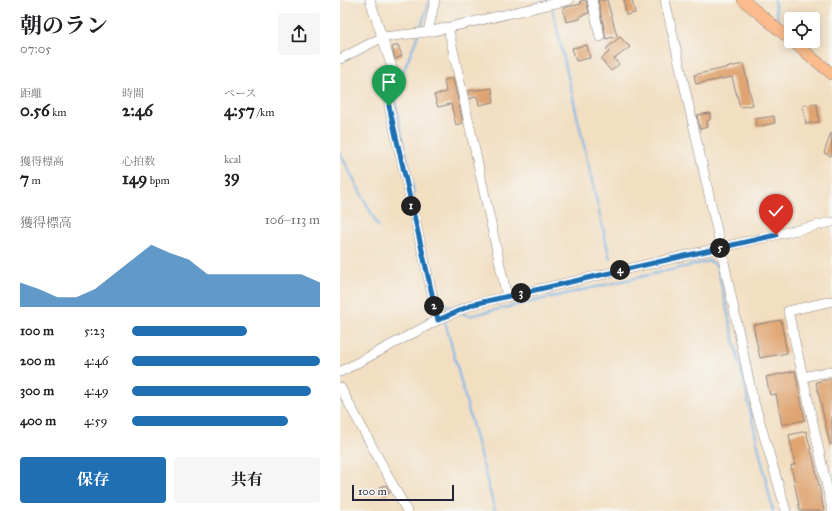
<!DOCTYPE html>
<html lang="ja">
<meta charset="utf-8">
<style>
body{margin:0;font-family:"IM FELL Great Primer","Noto Serif JP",serif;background:#f6f6f6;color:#202124;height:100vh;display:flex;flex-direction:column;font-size:15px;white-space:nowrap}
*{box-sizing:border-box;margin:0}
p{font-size:13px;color:#757577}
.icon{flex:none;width:22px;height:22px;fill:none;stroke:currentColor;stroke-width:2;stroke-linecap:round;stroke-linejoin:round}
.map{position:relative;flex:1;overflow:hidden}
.details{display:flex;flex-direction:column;background:#fff;width:340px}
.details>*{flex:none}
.controls{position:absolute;left:444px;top:12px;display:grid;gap:8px}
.controls a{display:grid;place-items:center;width:36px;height:36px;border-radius:4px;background:#fff;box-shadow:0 2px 10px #0003;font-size:20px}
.scale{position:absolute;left:12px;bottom:10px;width:102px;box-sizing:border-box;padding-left:4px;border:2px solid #22223b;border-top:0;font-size:11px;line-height:14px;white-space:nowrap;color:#22223b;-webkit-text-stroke:3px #f6f6f2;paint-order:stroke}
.pin{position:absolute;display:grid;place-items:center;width:34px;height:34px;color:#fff;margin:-41px -17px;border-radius:50% 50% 50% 0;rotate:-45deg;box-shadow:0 0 4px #0007}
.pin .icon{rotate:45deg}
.km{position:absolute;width:20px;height:20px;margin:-10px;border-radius:50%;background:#222;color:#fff;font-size:11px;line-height:20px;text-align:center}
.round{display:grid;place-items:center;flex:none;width:42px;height:42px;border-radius:4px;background:#f6f6f6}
.headline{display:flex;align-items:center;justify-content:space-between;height:68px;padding:0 20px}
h1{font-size:22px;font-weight:700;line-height:30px}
.stats{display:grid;grid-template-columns:repeat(3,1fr);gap:6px;height:68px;padding:4px 20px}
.stats div{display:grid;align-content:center}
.stats b{font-size:17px;font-weight:700}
.stats small{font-size:11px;font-weight:400}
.stats p{font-size:11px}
.chart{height:112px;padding:8px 20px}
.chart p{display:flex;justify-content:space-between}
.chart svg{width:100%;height:72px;margin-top:4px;fill:#1f6fb2;opacity:.7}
.button{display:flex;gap:8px;margin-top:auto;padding:8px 20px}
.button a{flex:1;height:46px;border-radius:4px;background:#1f6fb2;color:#fff;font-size:16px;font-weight:700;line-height:46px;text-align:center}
.button a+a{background:#f6f6f6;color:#202124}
ul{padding:0 20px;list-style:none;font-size:13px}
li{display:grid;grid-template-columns:64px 48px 1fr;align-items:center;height:30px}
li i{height:10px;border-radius:5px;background:#1f6fb2}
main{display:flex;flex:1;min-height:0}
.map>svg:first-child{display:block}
</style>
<main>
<section class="details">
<div class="headline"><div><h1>朝のラン</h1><p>07:05</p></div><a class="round"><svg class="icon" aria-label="share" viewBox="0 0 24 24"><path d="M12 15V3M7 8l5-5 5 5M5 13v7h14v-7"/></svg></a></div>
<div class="stats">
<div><p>距離</p><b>0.56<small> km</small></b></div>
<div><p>時間</p><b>2:46</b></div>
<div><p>ペース</p><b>4:57<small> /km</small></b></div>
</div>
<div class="stats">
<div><p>獲得標高</p><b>7<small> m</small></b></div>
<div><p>心拍数</p><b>149<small> bpm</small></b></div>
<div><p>kcal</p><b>39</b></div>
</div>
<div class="chart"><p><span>獲得標高</span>106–113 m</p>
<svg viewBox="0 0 160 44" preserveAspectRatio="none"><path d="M0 44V29L10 33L20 38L30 38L40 33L50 24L60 15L70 6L80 11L90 15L100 24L110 24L120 24L130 24L140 24L150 24L160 29V44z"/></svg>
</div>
<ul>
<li><b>100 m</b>5:23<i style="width:61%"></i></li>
<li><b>200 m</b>4:46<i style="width:100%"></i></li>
<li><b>300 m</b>4:49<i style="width:95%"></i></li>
<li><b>400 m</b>4:59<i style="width:83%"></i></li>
</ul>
<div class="button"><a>保存</a><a>共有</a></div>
</section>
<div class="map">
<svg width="492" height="511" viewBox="0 0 492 511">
<rect width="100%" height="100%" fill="#f6f6f2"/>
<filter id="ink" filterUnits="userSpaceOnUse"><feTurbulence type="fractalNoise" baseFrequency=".025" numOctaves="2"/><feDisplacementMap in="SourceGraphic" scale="8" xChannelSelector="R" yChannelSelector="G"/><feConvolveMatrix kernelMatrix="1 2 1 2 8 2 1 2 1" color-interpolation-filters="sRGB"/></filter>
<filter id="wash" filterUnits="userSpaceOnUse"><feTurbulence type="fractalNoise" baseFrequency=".012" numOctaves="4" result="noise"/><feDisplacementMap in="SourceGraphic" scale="16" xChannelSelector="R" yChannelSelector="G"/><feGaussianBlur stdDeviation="0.9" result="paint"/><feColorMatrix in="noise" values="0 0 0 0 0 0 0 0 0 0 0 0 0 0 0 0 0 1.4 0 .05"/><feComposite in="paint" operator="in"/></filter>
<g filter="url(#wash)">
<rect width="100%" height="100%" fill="#f2dfc2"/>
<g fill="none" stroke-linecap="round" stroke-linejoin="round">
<path stroke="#75b3e8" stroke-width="2" d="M434 0 439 24
M212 7 270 259
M80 29 90 0
M0 153 38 226
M74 193 55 100 59 82 78 35
M88 258 99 301 115 309
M99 301 103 315
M122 313 129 316 370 261 377 266 433 511
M105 321 155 511"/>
</g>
<g id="blocks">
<path fill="#dfa471" d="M244 0H246L249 13 240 16V19L226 22 223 8 241 4 240 1Z
M258 0H267L277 36 266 39Z
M284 0H292L295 13 286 15Z
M280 37 290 47 274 59 279 64 271 71 261 59 269 52 266 49Z
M58 45 62 56 55 59 52 47Z
M247 45 250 58 236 61 232 48Z
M403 64 413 105 400 107 392 77 356 84 354 75Z
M113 78 123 123 116 125 111 104 98 107 94 95 106 92 104 80Z
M152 88 154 102 139 105 137 96 130 99 128 91Z
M477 104 479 122 466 124 463 105Z
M370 113V120L367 121 368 127 360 129 357 115Z
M434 116 435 123 416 127 415 119Z
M491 133 492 152 491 156 484 153Z
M441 320 447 353 420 358 413 325Z
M455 371 465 420 442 425 436 394 430 395 426 377Z
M492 379V444L490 445 476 382Z
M466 431 474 461 484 511H460L451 465H455L449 435Z
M46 485 50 493 44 496 40 487Z"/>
</g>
</g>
<g filter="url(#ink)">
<use href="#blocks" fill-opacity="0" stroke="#8a807e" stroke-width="1"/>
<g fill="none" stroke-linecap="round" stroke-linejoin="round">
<defs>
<path id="minor" d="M30 0 55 77 50 92 49 106 98 320
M252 0 260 37
M325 0 381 248 412 395 446 511
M108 27 167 297
M88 32 95 0
M0 59 43 37 88 32 229 0
M492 301 448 311 463 377 492 371
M0 372 98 320 134 304 492 222
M463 377 492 510
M0 387 67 511"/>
<path id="major" d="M403 0 451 40
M452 41 492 74"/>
</defs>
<use href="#minor" stroke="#8a807e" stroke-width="10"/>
<use href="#major" stroke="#8a807e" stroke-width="12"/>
<use href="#minor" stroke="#fff" stroke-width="9"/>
<use href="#major" stroke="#fbbb8c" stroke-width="11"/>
</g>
</g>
<g fill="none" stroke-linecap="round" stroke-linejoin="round" filter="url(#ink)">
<defs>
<path id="route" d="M49 106 98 320 134 304 436 235"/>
</defs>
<use href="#route" stroke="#fff" stroke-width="8"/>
<use href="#route" stroke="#1f6fb2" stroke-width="5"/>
</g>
</svg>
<div class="controls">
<a><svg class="icon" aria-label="locate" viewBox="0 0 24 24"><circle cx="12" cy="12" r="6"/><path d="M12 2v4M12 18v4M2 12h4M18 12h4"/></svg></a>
</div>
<div class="scale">100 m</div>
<div class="pin" style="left:49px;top:106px;background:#1e9e55"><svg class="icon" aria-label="arrive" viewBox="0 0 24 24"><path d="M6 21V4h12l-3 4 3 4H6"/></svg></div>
<div class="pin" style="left:436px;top:235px;background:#d93025"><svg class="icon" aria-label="check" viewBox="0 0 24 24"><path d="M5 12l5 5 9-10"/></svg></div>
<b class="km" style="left:71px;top:206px">1</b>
<b class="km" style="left:94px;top:306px">2</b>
<b class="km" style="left:181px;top:293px">3</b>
<b class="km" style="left:280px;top:270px">4</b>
<b class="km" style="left:380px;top:248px">5</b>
</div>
</main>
